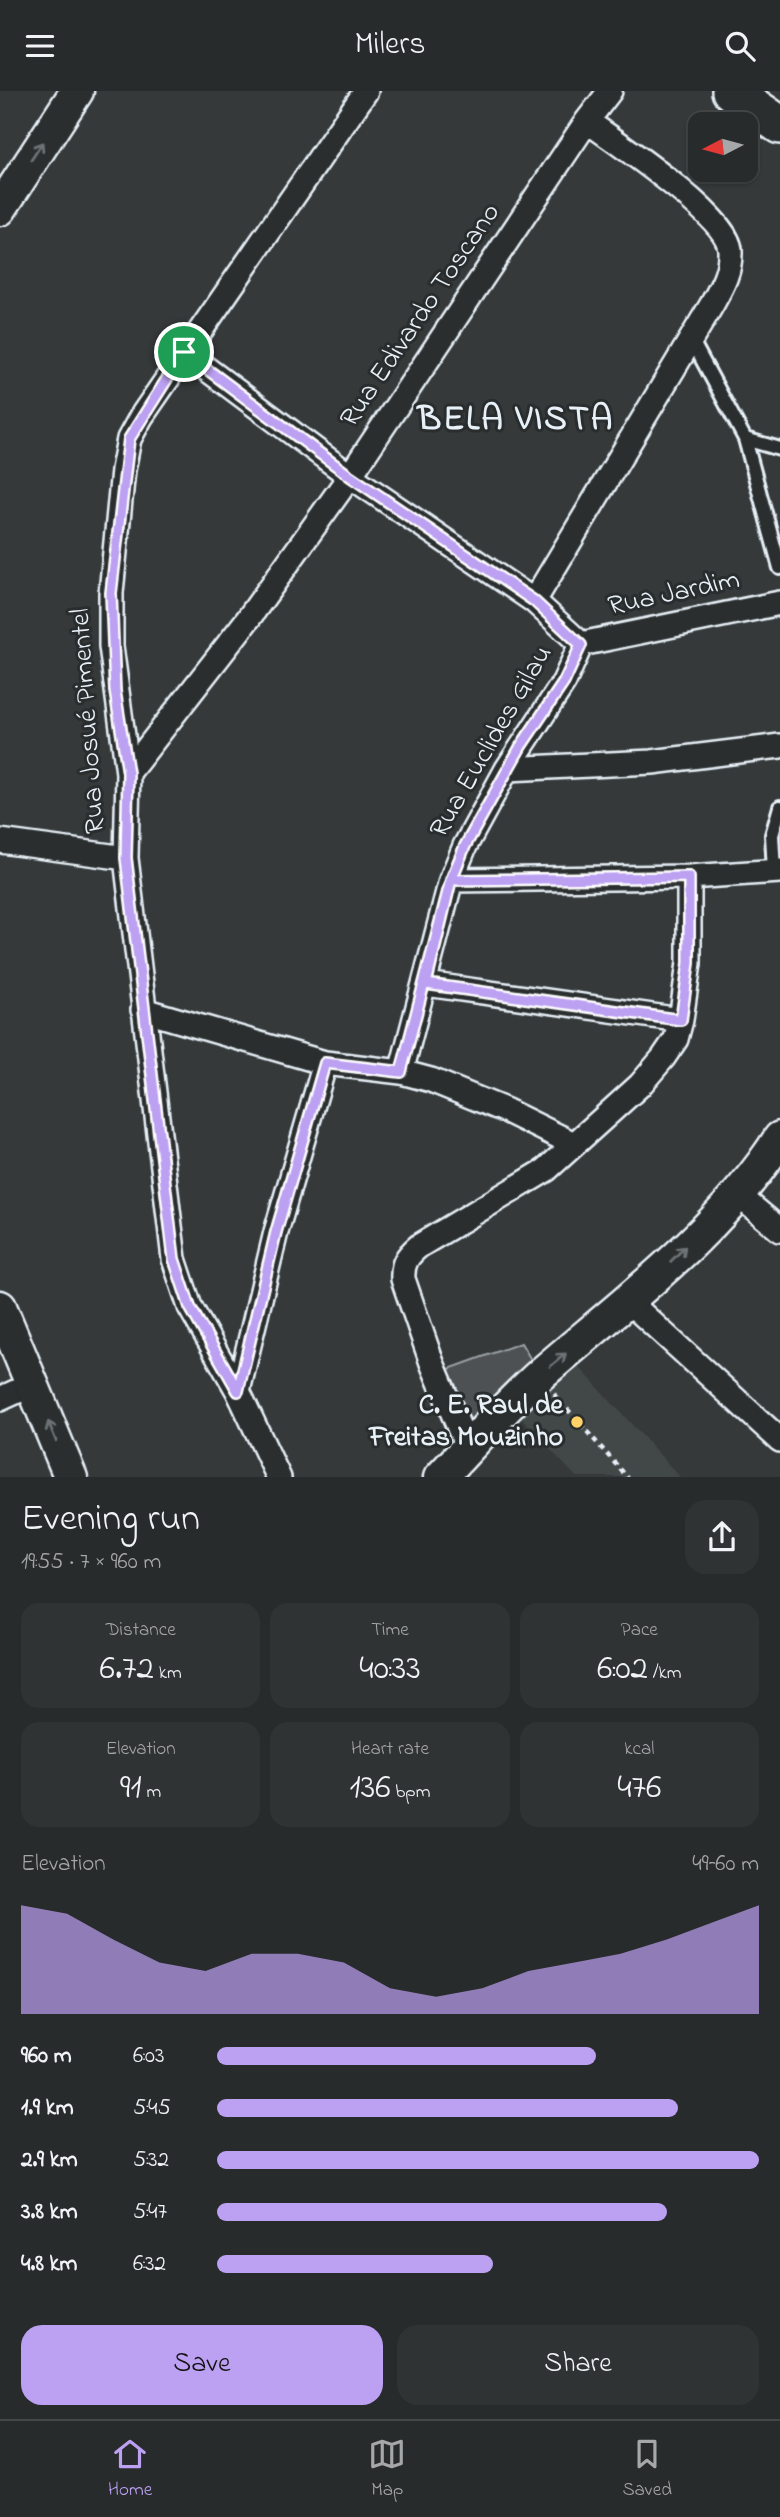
<!DOCTYPE html>
<meta charset="utf-8">
<style>
body{margin:0;font-family:"Indie Flower",sans-serif;background:#303334;color:#f1f3f6;height:100vh;display:flex;flex-direction:column;font-size:26px;white-space:nowrap}
*{box-sizing:border-box;margin:0}
p{font-size:23px;color:#a5a7a9}
.icon{flex:none;width:38px;height:38px;fill:none;stroke:currentColor;stroke-width:2;stroke-linecap:round;stroke-linejoin:round}
.map{position:relative;height:1386px;overflow:hidden}
.details{display:flex;flex-direction:column;background:#282b2c;flex:1}
.details>*{flex:none}
.needle{width:46px;rotate:264deg}
.controls{position:absolute;left:688px;top:21px;display:grid;gap:14px}
.controls a{display:grid;place-items:center;width:70px;height:70px;border-radius:14px;background:#282b2c;box-shadow:0 2px 5px #0004,0 0 0 2px #444748;font-size:35px}
.pin{position:absolute;display:grid;place-items:center;width:60px;height:60px;color:#fff;margin:-30px;border:4px solid #fff;border-radius:50%;box-shadow:0 2px 7px #0007}
.round{display:grid;place-items:center;flex:none;width:74px;height:74px;border-radius:21px;background:#303334}
.headline{display:flex;align-items:center;justify-content:space-between;height:119px;padding:0 21px}
h1{font-size:38px;font-weight:600;line-height:52px}
.figures{display:grid;grid-template-columns:repeat(3,1fr);gap:10px;height:119px;padding:7px 21px}
.figures div{display:grid;align-content:center;border-radius:18px;background:#303334;text-align:center}
.figures b{font-size:35px;font-weight:600}
.figures small{font-size:19px;font-weight:400}
.figures p{font-size:19px}
.chart{height:196px;padding:14px 21px}
.chart p{display:flex;justify-content:space-between}
.chart svg{width:100%;height:126px;margin-top:7px;fill:#bca0f2;opacity:.7}
.action{display:flex;gap:14px;margin-top:auto;padding:14px 21px}
.action a{flex:1;height:80px;border-radius:21px;background:#bca0f2;color:#111;font-size:28px;font-weight:600;line-height:80px;text-align:center}
.action a+a{background:#303334;color:#f1f3f6}
ul{padding:0 21px;list-style:none;font-size:23px}
li{display:grid;grid-template-columns:112px 84px 1fr;align-items:center;height:52px}
li i{height:18px;border-radius:9px;background:#bca0f2}
header{display:flex;justify-content:space-between;align-items:center;height:91px;padding:0 21px;background:#282b2c;font-size:32px;font-weight:600}
.tabs{display:flex;justify-content:space-around;align-items:center;height:98px;border-top:2px solid #444748;background:#282b2c;font-size:19px;color:#a5a7a9}
.tabs a{display:grid;justify-items:center;gap:4px}
.tabs .current{color:#bca0f2}
.map>svg:first-child{display:block}
</style>
<header><svg class="icon" aria-label="menu" viewBox="0 0 24 24"><path d="M4 6h16M4 12h16M4 18h16"/></svg>Milers<svg class="icon" aria-label="search" viewBox="0 0 24 24"><circle cx="10" cy="10" r="6"/><path d="M15 15l6 6"/></svg></header>
<div class="map">
<svg width="780" height="1387" viewBox="0 0 780 1387">
<rect width="100%" height="100%" fill="#35393a"/>
<filter id="ink" filterUnits="userSpaceOnUse"><feTurbulence type="fractalNoise" baseFrequency=".0143" numOctaves="2"/><feDisplacementMap in="SourceGraphic" scale="14" xChannelSelector="R" yChannelSelector="G"/><feConvolveMatrix kernelMatrix="1 2 1 2 8 2 1 2 1" color-interpolation-filters="sRGB"/></filter>
<g filter="url(#ink)">
<path fill="#424647" d="M573 1269 680 1386H576L514 1320Z"/>
<path fill="#4d5152" stroke="#9aa1a5" stroke-width="2" d="M521 1252 533 1272 470 1339 446 1279Z"/>
<g fill="none" stroke-linecap="round" stroke-linejoin="round">
<defs>
<path id="lane" d="M691 248 745 348 780 477
M745 348 780 358
M774 780 772 744 780 716"/>
<path id="street" d="M184 261 350 385 534 510 581 553
M534 510 711 215C721 197 731 181 730 159 729 126 616 51 587 30
M581 553 780 512
M507 678 652 671 780 655
M128 682 248 528 350 385 587 30 610 0
M0 750 126 767
M451 789 689 786 780 780
M426 893 681 929
M143 919 325 972 401 981 431 989 507 1020 574 1053
M401 981 451 789 465 755 507 678 564 591 581 553
M737 1103 780 1139
M629 1211 780 1349
M238 1300 276 1141 325 972
M0 1308 33 1293
M468 1358 432 1272 403 1188C402 1172 407 1165 419 1155L546 1079 640 994 663 967 676 948 681 929 689 872V786
M279 1387 238 1300 190 1216 174 1168 126 767 128 682 111 555V502L123 379 129 348 141 326 366 0"/>
<path id="secondary" d="M0 118 77 0
M0 1216 71 1387
M440 1387C473 1352 505 1315 541 1283 622 1213 722 1139 780 1047"/>
<path id="primary" d="M731 0 780 34"/>
</defs>
<use href="#lane" stroke="#e8f1f8" stroke-width="18"/>
<use href="#street" stroke="#e8f1f8" stroke-width="28"/>
<use href="#secondary" stroke="#e8f1f8" stroke-width="37"/>
<use href="#primary" stroke="#e8f1f8" stroke-width="42"/>
<path stroke="#e8f1f8" stroke-width="4.5" stroke-dasharray="5 5" stroke-linecap="butt" d="M554 1303 628 1387"/>
<use href="#lane" stroke="#2a2d2e" stroke-width="12"/>
<use href="#street" stroke="#2a2d2e" stroke-width="23"/>
<use href="#secondary" stroke="#2a2d2e" stroke-width="32"/>
<use href="#primary" stroke="#2a2d2e" stroke-width="37"/>
</g>
<defs><path id="oneway-shaft" d="M-6 0H5M1.5-3L5.5 0L1.5 3" fill="none" stroke-width="1.6" stroke-linecap="round" stroke-linejoin="round" transform="scale(1.75)"/></defs>
<g stroke="#6c7275">
<use href="#oneway-shaft" transform="translate(37 60) rotate(-57)"/>
<use href="#oneway-shaft" transform="translate(678 1163) rotate(-45)"/>
<use href="#oneway-shaft" transform="translate(558 1269) rotate(-40)"/>
<use href="#oneway-shaft" transform="translate(52 1340) rotate(-112)"/>
</g>
</g>
<g fill="none" stroke-linecap="round" stroke-linejoin="round" filter="url(#ink)">
<defs>
<path id="route" d="M184 261 129 348 111 502 115 600 128 682 126 767 174 1168 190 1216 238 1300 276 1141 325 972 401 981 451 789 689 786V872L681 929 426 893 451 789 465 755 521 655 564 591 581 554 534 510 350 385 184 261"/>
</defs>
<use href="#route" stroke="#fff" stroke-width="14"/>
<use href="#route" stroke="#bca0f2" stroke-width="9"/>
</g>
<circle fill="#ffd166" stroke="#2a2d2e" stroke-width="2.5" cx="577" cy="1331" r="7"/>
<g text-anchor="middle" dominant-baseline="central" stroke-width="6" stroke-linejoin="round" paint-order="stroke">
<g font-size="28" fill="#e8f1f8" stroke="#2a2d2e">
<text transform="translate(421 225) rotate(-56)">Rua Edivardo Toscano</text>
<text transform="translate(674 503) rotate(-12)">Rua Jardim</text>
<text transform="translate(89 630) rotate(-94)">Rua Josué Pimentel</text>
<text transform="translate(492 651) rotate(-60)">Rua Euclides Gilau</text>
</g>
<g font-size="28" font-weight="bold" fill="#e8f1f8" stroke="#2a2d2e" text-anchor="end">
<text x="563" y="1315">C. E. Raul de<tspan x="563" dy="32">Freitas Mouzinho</tspan></text>
</g>
<g font-size="35" font-weight="bold" letter-spacing="2" fill="#e8f1f8" stroke="#2a2d2e">
<text x="516" y="329">BELA VISTA</text>
</g>
</g>
</svg>
<div class="controls">
<a><svg class="needle" viewBox="-14 -14 28 28"><path d="M0-13l5 13h-10z" fill="#e53935"/><path d="M0 13l5-13h-10z" fill="#a5a7a9"/></svg></a>
</div>
<div class="pin" style="left:184px;top:261px;background:#1e9e55"><svg class="icon" aria-label="arrive" viewBox="0 0 24 24"><path d="M6 21V4h12l-3 4 3 4H6"/></svg></div>
</div>
<section class="details">
<div class="headline"><div><h1>Evening run</h1><p>19:55 · 7 × 960 m</p></div><a class="round"><svg class="icon" aria-label="share" viewBox="0 0 24 24"><path d="M12 15V3M7 8l5-5 5 5M5 13v7h14v-7"/></svg></a></div>
<div class="figures">
<div><p>Distance</p><b>6.72<small> km</small></b></div>
<div><p>Time</p><b>40:33</b></div>
<div><p>Pace</p><b>6:02<small> /km</small></b></div>
</div>
<div class="figures">
<div><p>Elevation</p><b>91<small> m</small></b></div>
<div><p>Heart rate</p><b>136<small> bpm</small></b></div>
<div><p>kcal</p><b>476</b></div>
</div>
<div class="chart"><p><span>Elevation</span>49–60 m</p>
<svg viewBox="0 0 160 44" preserveAspectRatio="none"><path d="M0 44V6L10 9L20 18L30 26L40 29L50 23L60 23L70 26L80 35L90 38L100 35L110 29L120 26L130 23L140 18L150 12L160 6V44z"/></svg>
</div>
<ul>
<li><b>960 m</b>6:03<i style="width:70%"></i></li>
<li><b>1.9 km</b>5:45<i style="width:85%"></i></li>
<li><b>2.9 km</b>5:32<i style="width:100%"></i></li>
<li><b>3.8 km</b>5:47<i style="width:83%"></i></li>
<li><b>4.8 km</b>6:32<i style="width:51%"></i></li>
</ul>
<div class="action"><a>Save</a><a>Share</a></div>
</section>
<nav class="tabs">
<a class="current"><svg class="icon" aria-label="home" viewBox="0 0 24 24"><path d="M3 11l9-7 9 7M6 9v11h12V9"/></svg>Home</a>
<a><svg class="icon" aria-label="map" viewBox="0 0 24 24"><path d="M3 6l6-2 6 2 6-2v14l-6 2-6-2-6 2zM9 4v14M15 6v14"/></svg>Map</a>
<a><svg class="icon" aria-label="saved" viewBox="0 0 24 24"><path d="M7 4h10v16l-5-4-5 4z"/></svg>Saved</a>
</nav>
